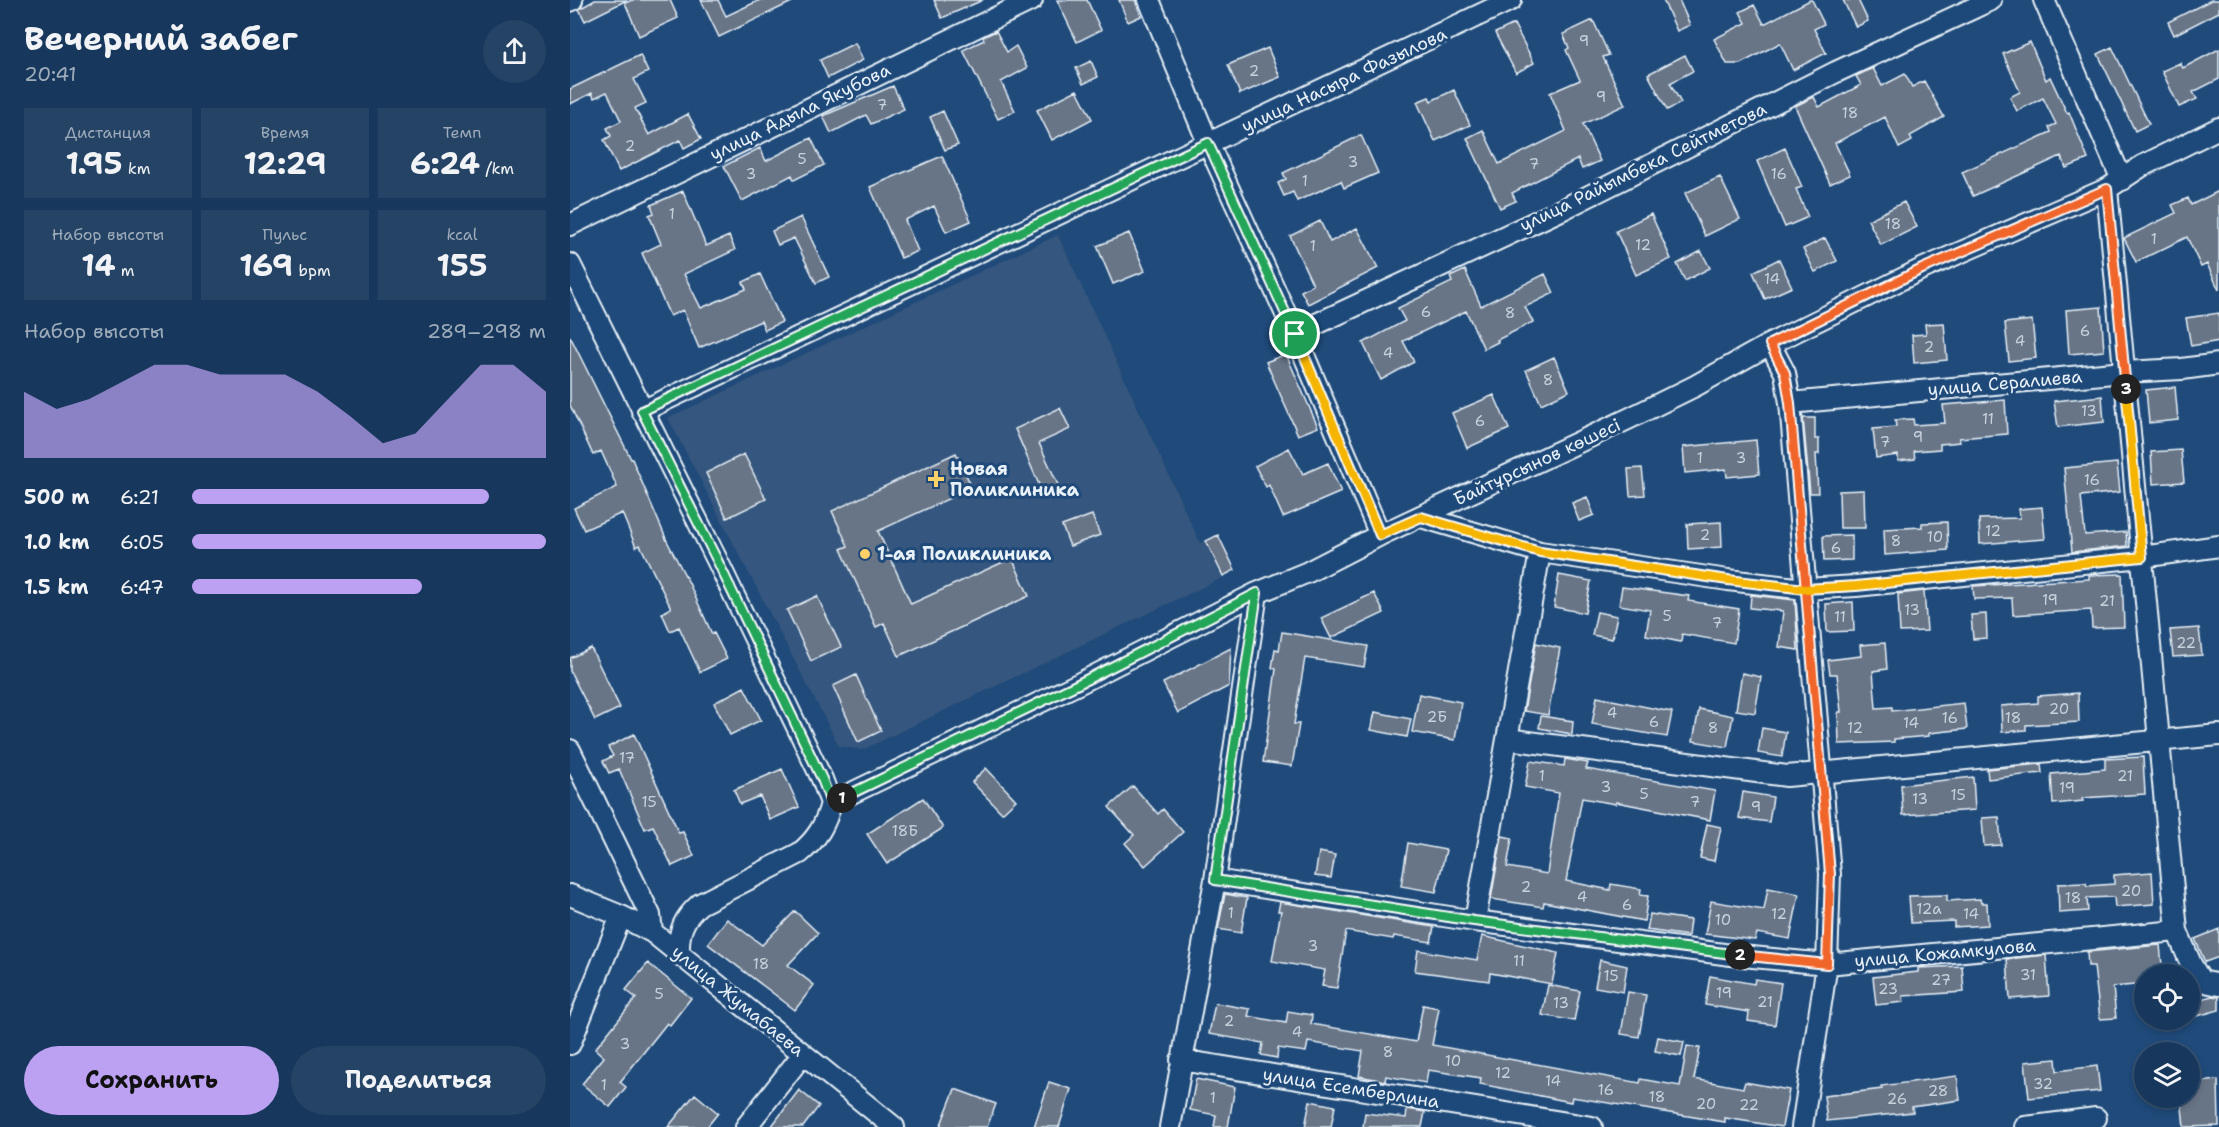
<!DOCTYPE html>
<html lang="ru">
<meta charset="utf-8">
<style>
body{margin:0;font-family:"Shantell Sans",sans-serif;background:#244365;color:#f1f3f6;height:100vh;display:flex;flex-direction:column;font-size:22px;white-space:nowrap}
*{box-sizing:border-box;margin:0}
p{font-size:20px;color:#9eacbb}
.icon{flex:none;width:33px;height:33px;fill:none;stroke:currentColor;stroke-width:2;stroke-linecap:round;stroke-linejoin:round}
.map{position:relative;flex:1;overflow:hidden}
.panel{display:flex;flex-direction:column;background:#17385c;width:570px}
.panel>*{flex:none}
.buttons{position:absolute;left:1564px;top:964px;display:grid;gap:12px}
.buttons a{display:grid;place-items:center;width:66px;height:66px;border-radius:50%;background:#17385c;box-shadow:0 3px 9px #0003,0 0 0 2px #365272;font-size:30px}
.pin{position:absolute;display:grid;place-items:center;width:51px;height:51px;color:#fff;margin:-26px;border:3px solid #fff;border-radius:50%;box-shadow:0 2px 6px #0007}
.km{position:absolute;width:30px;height:30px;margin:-15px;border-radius:50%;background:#222;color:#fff;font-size:16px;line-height:30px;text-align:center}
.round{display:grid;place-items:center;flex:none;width:63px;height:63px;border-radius:32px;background:#244365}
.overview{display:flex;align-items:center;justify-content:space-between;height:102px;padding:0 24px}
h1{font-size:33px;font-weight:700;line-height:45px}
.stats{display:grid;grid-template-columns:repeat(3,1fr);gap:9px;height:102px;padding:6px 24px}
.stats div{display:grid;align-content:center;border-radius:0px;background:#244365;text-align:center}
.stats b{font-size:30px;font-weight:700}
.stats small{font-size:16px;font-weight:400}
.stats p{font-size:16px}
.chart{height:168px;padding:12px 24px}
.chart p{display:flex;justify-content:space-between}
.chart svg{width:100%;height:108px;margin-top:6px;fill:#bca0f2;opacity:.7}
.button{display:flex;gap:12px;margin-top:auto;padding:12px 24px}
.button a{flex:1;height:69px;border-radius:36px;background:#bca0f2;color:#111;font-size:24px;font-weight:700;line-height:69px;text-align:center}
.button a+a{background:#244365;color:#f1f3f6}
ul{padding:0 24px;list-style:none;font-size:20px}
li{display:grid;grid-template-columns:96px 72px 1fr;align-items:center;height:45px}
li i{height:15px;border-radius:8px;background:#bca0f2}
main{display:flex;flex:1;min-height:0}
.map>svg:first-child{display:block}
</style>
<main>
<section class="panel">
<div class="overview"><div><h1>Вечерний забег</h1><p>20:41</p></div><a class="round"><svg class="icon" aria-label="share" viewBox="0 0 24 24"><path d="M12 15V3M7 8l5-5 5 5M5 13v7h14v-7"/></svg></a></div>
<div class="stats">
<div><p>Дистанция</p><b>1.95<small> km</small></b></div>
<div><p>Время</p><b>12:29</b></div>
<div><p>Темп</p><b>6:24<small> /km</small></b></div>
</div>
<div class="stats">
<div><p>Набор высоты</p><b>14<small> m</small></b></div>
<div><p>Пульс</p><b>169<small> bpm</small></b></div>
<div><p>kcal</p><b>155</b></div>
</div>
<div class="chart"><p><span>Набор высоты</span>289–298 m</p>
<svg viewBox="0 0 160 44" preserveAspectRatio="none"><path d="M0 44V17L10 24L20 20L30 13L40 6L50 6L60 10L70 10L80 10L90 17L100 27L110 38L120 34L130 20L140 6L150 6L160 17V44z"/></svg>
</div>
<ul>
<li><b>500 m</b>6:21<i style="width:84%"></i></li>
<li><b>1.0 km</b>6:05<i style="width:100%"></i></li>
<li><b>1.5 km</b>6:47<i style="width:65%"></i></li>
</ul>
<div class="button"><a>Сохранить</a><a>Поделиться</a></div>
</section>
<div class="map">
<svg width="1649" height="1127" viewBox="0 0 1649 1127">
<rect width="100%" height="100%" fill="#1f4a7a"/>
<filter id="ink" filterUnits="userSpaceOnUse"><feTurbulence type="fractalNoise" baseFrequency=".0167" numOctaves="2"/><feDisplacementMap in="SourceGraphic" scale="12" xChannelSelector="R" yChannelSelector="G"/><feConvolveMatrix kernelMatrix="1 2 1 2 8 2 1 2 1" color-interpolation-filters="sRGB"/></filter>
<g filter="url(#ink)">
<path fill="#35577e" d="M488 235 630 543 635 541 652 578 292 750 269 746 98 418Z"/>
<path fill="#687487" stroke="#e8f1f8" stroke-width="1.5" d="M25 0H57L15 21 9 9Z
M62 0H100L108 18 69 36 55 3Z
M131 0H148L156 16 190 0H226L149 37Z
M364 0H413L372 18Z
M487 0H517L531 30 507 42Z
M549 0H565L571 16 558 22Z
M1093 0H1109L1120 25 1107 31Z
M1240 0H1242L1254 24 1244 29 1256 53 1223 70 1210 43 1170 64H1157L1144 39 1176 23 1170 12 1184 5 1194 24Z
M1273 0H1288L1298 21 1286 27Z
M1641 0H1649V12L1604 35 1598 22Z
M1023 20 1039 55 1033 57 1055 105 1013 124 1030 161 1012 169 1008 159 942 193 946 201 930 208 897 138 913 130 929 164 996 131 980 93 1010 80 996 50 999 48 993 34Z
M944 24 964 63 946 73 925 33Z
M426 31 437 52 446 46 457 68 431 82 445 111 428 119 393 50 414 40 413 37Z
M1460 42 1476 80 1480 77 1497 113 1499 112 1518 159 1496 168 1491 156 1403 196 1392 172 1481 132 1479 127 1486 124 1473 98 1447 111 1440 97 1450 92 1433 54Z
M285 43 293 60 258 78 250 60Z
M1542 47 1579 124 1565 131 1528 54Z
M698 48 710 77 670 94 658 65Z
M1649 49V79L1623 92 1627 99 1609 107 1592 71 1610 63 1613 68Z
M70 55 78 72 64 79 76 103 65 108 79 135 118 114 131 139 114 148 110 140 49 171 34 140 41 136 37 128 51 121 37 92 24 98 22 93 0 104V89Z
M1115 55 1123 71 1100 83 1111 103 1097 110 1078 74Z
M521 61 528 77 513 84 506 68Z
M1303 68 1312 86 1335 74 1342 87 1354 81 1374 117 1340 136 1342 141 1329 148 1315 117 1265 143 1280 175 1260 184 1225 106 1244 97 1249 107 1291 85 1286 76Z
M323 86 334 109 301 124 296 115 261 133 253 116Z
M507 90 522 119 482 140 467 110Z
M884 90 900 125 865 141 847 102 859 97 861 101Z
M373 111 388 145 375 150 360 117Z
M791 135 808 173 774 188 771 181 727 201 723 192 714 196 708 183 716 179 713 173Z
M241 138 254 165 224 180 222 175 172 201 154 166 190 148 196 161Z
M1215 148 1232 187 1226 189 1238 217 1215 227 1187 161Z
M372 156 401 221 376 232 364 206 335 220 348 251 331 258 300 187Z
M1150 177 1170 219 1135 236 1115 193Z
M113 191 136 246 159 236 165 250 114 274 131 308 176 289 173 282 190 274 212 322 195 330 191 321 129 348 113 310 100 316 72 253 91 244 79 215 84 213 81 205Z
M1649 191V290L1637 264 1631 267 1617 237 1566 262 1554 238 1606 213 1602 205 1618 198 1621 205Z
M1334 202 1347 227 1311 245 1298 220Z
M1081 214 1101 259 1066 275 1046 231Z
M231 217 259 277 246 283 224 238 208 245 202 231Z
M750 221 760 242 787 228 808 268 738 304 731 291 743 285 720 236Z
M559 233 575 271 543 284 527 246Z
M1255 238 1267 261 1245 272 1233 249Z
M1131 251 1140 268 1115 281 1107 264Z
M1209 259 1222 287 1195 299 1183 272Z
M895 270 911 306 975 274 984 293 955 307 963 322 927 340 928 342 914 349 896 311 833 341 844 362 811 380 793 343 835 321 828 308 882 282 880 277Z
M1531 307 1534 351 1499 354 1496 310Z
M1649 313V341L1621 346 1616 318Z
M1462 320 1466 358 1439 361 1435 323Z
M1374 323 1377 360 1344 363 1342 335 1356 334 1355 324Z
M0 336 61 459H62L97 541 119 583 142 634 144 633 157 659 130 672 109 627 100 631 92 613 101 608 70 545 66 547 52 513 14 530 4 508 47 487 31 451 23 455 0 405Z
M716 354 748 427 728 435 696 362Z
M984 357 999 391 971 404 956 370Z
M1605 387 1608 420 1579 423 1576 390Z
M924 395 939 429 897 448 882 413Z
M1532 396 1534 422 1488 427 1484 401Z
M1435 400 1437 434 1389 438 1390 442 1370 444V449L1344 451 1345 459 1328 461V455L1306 458 1303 429 1326 427 1325 420 1343 419 1344 425 1375 423 1373 405Z
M490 408 500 429 469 443 490 489 474 496 445 429Z
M1233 418H1245V439H1249V454H1246L1248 493H1240Z
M1186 440 1189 474 1157 477 1156 469 1115 473 1113 447Z
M719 448 733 474 758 463 771 492 713 517 699 485 696 487 685 466Z
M1611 450 1614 482 1583 484 1581 452Z
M386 453 402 488 308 531 341 604 442 558 459 596 329 656 314 623 306 627 271 549 278 546 262 511Z
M174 454 196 499 157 518 136 473Z
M1547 463 1550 492 1511 496 1515 535 1556 532 1557 546 1502 552 1494 468Z
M1072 468 1075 495 1060 496 1058 469Z
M1294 490 1295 528H1270L1269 491Z
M1017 497 1024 515 1009 521 1002 503Z
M1472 507 1475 539 1410 544 1409 519 1450 518 1449 509Z
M522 515 530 535 500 546 492 526Z
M1151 522 1152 547 1118 549 1117 524Z
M1377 522 1378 550 1315 555 1314 529 1352 527V523Z
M648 535 665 570 653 576 636 541Z
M1282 535V560L1254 561 1253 536Z
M1552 574 1554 627 1522 628 1521 610 1443 615 1442 598 1404 599 1403 586 1519 579V575Z
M989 575 1021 581 1015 613 984 607Z
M1052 587 1119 596 1118 601 1169 609 1164 643 1112 634 1111 642 1076 635 1080 610 1049 605Z
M1354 591 1357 631 1330 632 1328 594Z
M804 593 814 613 761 638 751 618Z
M1181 595 1225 600 1228 650 1209 647 1213 611 1180 608Z
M247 596 271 647 241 661 217 610Z
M1283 602 1284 631 1257 632 1256 604Z
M1027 612 1047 616 1042 639 1022 635Z
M1416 614 1417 638 1403 639 1401 615Z
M1629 628 1632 655 1603 657 1600 630Z
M712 632 798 646 794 667 735 658 724 724H729L722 766 693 762 706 669 702 668 705 649 709 650Z
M966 643 990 648 978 715 954 711Z
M1315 643 1317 669 1303 671 1306 708 1322 707V711L1394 703 1397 729 1359 733V736L1324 739V742L1269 744 1268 712H1271L1267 674H1260L1258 660 1291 656 1290 645Z
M21 648 50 708 25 720 0 671V658Z
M661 648 659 686 608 713 593 683Z
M1172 673 1191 677 1185 713 1166 710Z
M286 675 311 731 288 742 263 686Z
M174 687 191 720 160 735 144 703Z
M1508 693 1509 722 1456 725V730L1432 732 1431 706 1468 703V696Z
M849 694 891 702 885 740 842 732Z
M1027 697 1102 712 1097 737 1022 724Z
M1129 709 1163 716 1157 747 1123 741Z
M805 712 841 719 837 737 801 730Z
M971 716 1003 721 1002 734 969 728Z
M1192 728 1216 732 1212 757 1188 753Z
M64 734 109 833 113 832 124 856 102 866 83 826 75 829 49 769 39 773 33 761 43 756 38 747Z
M1573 757 1575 794 1512 798 1513 801 1483 804 1481 774 1535 769V759Z
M995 759 1018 763 1016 769 1145 791 1140 820 1046 802V804L1012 798 996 881 1040 890 1041 884 1071 889 1070 895 1078 896 1074 921 974 902 973 907 921 899 932 836 942 838 937 867 977 874 989 793 955 787 960 761 994 766Z
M1471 764 1472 773 1418 779 1417 769Z
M416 768 446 800 432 813 402 782Z
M212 769 229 807 200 820 190 796 170 804 164 790Z
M1403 777 1405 810 1333 815 1331 785Z
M563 786 588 814 593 809 613 832 575 866 555 843 564 835 539 807Z
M1173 792 1203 797 1199 822 1169 818Z
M353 798 373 828 317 864 297 834Z
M1429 817 1431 845 1414 846 1412 818Z
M1137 824 1151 827 1144 861 1130 858Z
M838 843 876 850 866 892 831 886Z
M749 852 765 855 761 878 745 876Z
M1582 872 1584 904 1545 907 1544 897 1517 898 1518 911 1489 913 1488 884 1516 883 1517 886 1544 884V875Z
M1198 888 1229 894 1220 939 1187 933 1185 940 1135 934 1141 901 1194 910Z
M655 894 677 898 671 933 648 929Z
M1377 895V901L1410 899 1411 903H1417L1418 925 1384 927V921L1341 923 1339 896Z
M710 902 864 927 861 942 824 936 823 939 776 931 767 988 752 986 755 970 702 961 711 911H708Z
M225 911 248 933 218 965 244 985 225 1010 138 944 157 919 192 945Z
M1080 914 1120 920 1118 936 1077 930Z
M1649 929V957L1635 962 1625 939Z
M912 936 988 953 982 984 920 973 919 981 845 971 848 950 907 960Z
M1590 945 1593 975H1575V984L1543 987 1546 1018 1530 1019 1524 966H1518L1517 952Z
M1476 955 1479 996 1440 999 1437 959Z
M1030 960 1057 966 1053 992 1025 987Z
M78 963 121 998 100 1025 97 1023 50 1082 56 1087 40 1107 12 1084 34 1057 25 1049 66 998 56 990Z
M1392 966 1394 992 1333 996 1334 1002 1306 1005 1303 977 1348 972V968Z
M1140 976 1184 984 1185 979 1211 983 1205 1025 1178 1021 1179 1012 1135 1005Z
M978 985 1010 991 1004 1021 972 1015Z
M1058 992 1076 995 1069 1037 1051 1034Z
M1642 996 1649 997V1010L1620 1018V1002Z
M645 1003 680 1009 678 1016 716 1023 718 1011 742 1015 741 1024 846 1042 853 1005 869 1008 862 1045 1070 1083 1071 1079 1110 1086 1117 1046 1130 1048 1124 1079 1173 1088 1175 1082 1219 1090 1212 1127 1155 1118V1122L1002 1097 1001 1102 910 1084 911 1078 858 1070 856 1083 816 1076 815 1081 789 1076 793 1051 738 1042 736 1052 708 1048 707 1058 691 1055 693 1043 639 1034Z
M1088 1037 1114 1042 1111 1056 1085 1051Z
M1486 1059 1487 1071 1527 1066 1530 1091 1459 1098 1455 1062Z
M1387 1076 1390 1100 1342 1107 1343 1112 1257 1121 1254 1096 1312 1089 1311 1086Z
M626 1079 665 1087 658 1127H644L646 1115 620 1110Z
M1648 1080 1649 1126 1614 1127 1611 1098H1620V1083Z
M479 1082 501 1089 489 1127H464Z
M385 1089 426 1104 417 1127H370Z
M229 1090 249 1106 233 1127H201Z
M125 1094 148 1113 137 1127H98Z
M740 1101 765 1106 761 1127H735Z
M837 1109 855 1112 852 1127H793L795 1113 836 1118Z"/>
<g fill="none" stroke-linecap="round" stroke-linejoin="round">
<defs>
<path id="street" d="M579 0 638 143 725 334 810 535
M1474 0 1552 180
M0 1 2 0
M1537 189 1607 931 1621 964 1631 981 1649 985
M0 225 462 0
M0 264 148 562 252 779 261 803
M725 334 993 209 1266 72 1421 0
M1200 344 1215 373 1220 403 1260 874 1257 964 1232 1127
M1220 403 1554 372 1612 369 1649 364
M72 411 941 0
M851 517 970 552 1158 580 1235 589 1286 586 1572 557 1649 546
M937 739 1217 776 1649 735
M0 750 80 915 82 932
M261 803 508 684 687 593 738 572 810 535 1058 419 1125 386 1200 344 1352 269 1537 189 1572 166 1649 128
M645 880 905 921 1161 955 1257 964 1607 931
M0 895 51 916 82 932 324 1127
M905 921 970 552
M109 953C108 931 114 918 130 904L230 853C247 839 256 824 261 803
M0 1044 51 916
M611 1060 1022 1127
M176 1127 233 1054
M600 1127 645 880 687 593
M1455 1127 1526 1118"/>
</defs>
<use href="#street" stroke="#e8f1f8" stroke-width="24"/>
<use href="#street" stroke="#1f4a7a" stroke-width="20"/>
</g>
</g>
<g fill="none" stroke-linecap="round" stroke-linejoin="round" filter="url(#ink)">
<defs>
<path id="split-1" d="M272 798 261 803 252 779 148 562 72 411 638 143 725 334"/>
<path id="split-2" d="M272 798 508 684 687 593 645 880 904 921 1170 955"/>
<path id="split-3" d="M1170 955 1257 964 1260 874 1220 403 1215 373 1200 344 1352 269 1537 189 1556 389"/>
<path id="split-4" d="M725 334 810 535 851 517 970 552 1158 580 1235 589 1286 586 1572 557 1556 389"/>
</defs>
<use href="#split-1" stroke="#fff" stroke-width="12"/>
<use href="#split-2" stroke="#fff" stroke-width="12"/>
<use href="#split-3" stroke="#fff" stroke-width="12"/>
<use href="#split-4" stroke="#fff" stroke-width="12"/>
<use href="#split-1" stroke="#22a559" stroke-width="8"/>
<use href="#split-2" stroke="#22a559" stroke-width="8"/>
<use href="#split-3" stroke="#f0652b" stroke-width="8"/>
<use href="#split-4" stroke="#f5b400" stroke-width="8"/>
</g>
<g fill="#ffd166" stroke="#1f4a7a" stroke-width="2">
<path d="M363 470h6v6h6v6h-6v6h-6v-6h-6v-6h6z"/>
<circle cx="295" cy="554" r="6"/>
</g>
<g text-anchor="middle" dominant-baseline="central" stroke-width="6" stroke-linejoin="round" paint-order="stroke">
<g font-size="15" fill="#c8d2dc">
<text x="1014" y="41">9</text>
<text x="684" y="71">2</text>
<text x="1031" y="97">9</text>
<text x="312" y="105">7</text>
<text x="1280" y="113">18</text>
<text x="60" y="146">2</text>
<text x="232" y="159">5</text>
<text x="783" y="162">3</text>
<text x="964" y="164">7</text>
<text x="181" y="174">3</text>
<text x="1209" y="174">16</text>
<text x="735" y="181">1</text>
<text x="102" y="214">1</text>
<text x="1323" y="224">18</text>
<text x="1584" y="239">1</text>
<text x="1073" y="245">12</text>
<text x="743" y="246">1</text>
<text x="1202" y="279">14</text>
<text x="856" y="312">6</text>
<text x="940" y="313">8</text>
<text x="1515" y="331">6</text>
<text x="1450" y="341">4</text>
<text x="1359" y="347">2</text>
<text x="818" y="353">4</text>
<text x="978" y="380">8</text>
<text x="1519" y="411">13</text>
<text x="1418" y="419">11</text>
<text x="910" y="421">6</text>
<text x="1348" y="437">9</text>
<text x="1315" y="442">7</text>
<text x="1130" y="458">1</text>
<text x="1171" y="458">3</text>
<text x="1522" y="480">16</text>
<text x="1423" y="531">12</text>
<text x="1135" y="535">2</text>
<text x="1365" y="537">10</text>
<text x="1326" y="541">8</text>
<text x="1266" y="548">6</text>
<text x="1480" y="600">19</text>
<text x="1537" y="601">21</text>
<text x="1342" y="610">13</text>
<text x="1097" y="616">5</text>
<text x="1270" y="617">11</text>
<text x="1147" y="623">7</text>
<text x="1616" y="643">22</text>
<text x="1489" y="709">20</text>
<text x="1042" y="713">4</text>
<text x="867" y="717">2Б</text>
<text x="1380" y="718">16</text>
<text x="1443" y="718">18</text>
<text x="1084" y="722">6</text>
<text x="1341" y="723">14</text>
<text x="1143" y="728">8</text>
<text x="1285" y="728">12</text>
<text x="57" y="758">17</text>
<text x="972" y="776">1</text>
<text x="1555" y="776">21</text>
<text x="1036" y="787">3</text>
<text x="1497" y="788">19</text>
<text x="1074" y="794">5</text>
<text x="1388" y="795">15</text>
<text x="1350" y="799">13</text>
<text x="79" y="802">15</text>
<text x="1125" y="802">7</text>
<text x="1186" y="807">9</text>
<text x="335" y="831">18Б</text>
<text x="956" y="887">2</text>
<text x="1561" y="891">20</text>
<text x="1012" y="897">4</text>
<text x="1503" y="898">18</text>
<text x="1057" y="905">6</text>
<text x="1359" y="909">12а</text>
<text x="661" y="913">1</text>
<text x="1209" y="914">12</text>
<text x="1401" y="914">14</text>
<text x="1153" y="920">10</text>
<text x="743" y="946">3</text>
<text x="949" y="961">11</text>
<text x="191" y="964">18</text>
<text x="1458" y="975">31</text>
<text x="1041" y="976">15</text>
<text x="1371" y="980">27</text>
<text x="1318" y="989">23</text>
<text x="1154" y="993">19</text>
<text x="89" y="994">5</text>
<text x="1195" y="1002">21</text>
<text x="991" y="1003">13</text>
<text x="659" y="1021">2</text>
<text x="727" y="1032">4</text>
<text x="55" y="1044">3</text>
<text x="818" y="1052">8</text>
<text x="883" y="1061">10</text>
<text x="933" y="1073">12</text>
<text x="983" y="1081">14</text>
<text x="1473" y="1084">32</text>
<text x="34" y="1085">1</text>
<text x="1036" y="1090">16</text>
<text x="1368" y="1091">28</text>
<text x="1087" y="1097">18</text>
<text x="643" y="1098">1</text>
<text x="1327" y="1099">26</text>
<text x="1136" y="1104">20</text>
<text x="1179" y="1105">22</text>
</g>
<g font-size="18" fill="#e8f1f8" stroke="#1f4a7a">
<text transform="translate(774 80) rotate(-25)">улица Насыра Фазылова</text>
<text transform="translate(230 112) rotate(-26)">улица Адыла Якубова</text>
<text transform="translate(1073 167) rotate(-26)">улица Райымбека Сейтметова</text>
<text transform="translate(1435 383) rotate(-5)">улица Сералиева</text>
<text transform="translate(967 462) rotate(-25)">Байтұрсынов көшесі</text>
<text transform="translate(1375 953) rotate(-5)">улица Кожамкулова</text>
<text transform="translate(168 1001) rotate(39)">улица Жумабаева</text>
<text transform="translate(781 1088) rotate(9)">улица Есемберлина</text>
</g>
<g font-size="18" font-weight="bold" fill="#e8f1f8" stroke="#1f4a7a" text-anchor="start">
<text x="380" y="469">Новая<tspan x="380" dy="21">Поликлиника</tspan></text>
<text x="307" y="554">1-ая Поликлиника</text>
</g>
</g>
</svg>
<div class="buttons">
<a><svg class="icon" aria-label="locate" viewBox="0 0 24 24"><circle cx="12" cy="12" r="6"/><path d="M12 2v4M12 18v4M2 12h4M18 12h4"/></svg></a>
<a><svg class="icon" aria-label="layers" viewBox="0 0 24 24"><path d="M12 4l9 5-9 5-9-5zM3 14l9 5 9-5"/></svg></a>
</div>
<div class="pin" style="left:725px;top:334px;background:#1e9e55"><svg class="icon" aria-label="arrive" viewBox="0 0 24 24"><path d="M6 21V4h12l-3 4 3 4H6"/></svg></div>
<b class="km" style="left:272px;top:798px">1</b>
<b class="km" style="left:1170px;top:955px">2</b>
<b class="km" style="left:1556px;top:389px">3</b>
</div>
</main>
